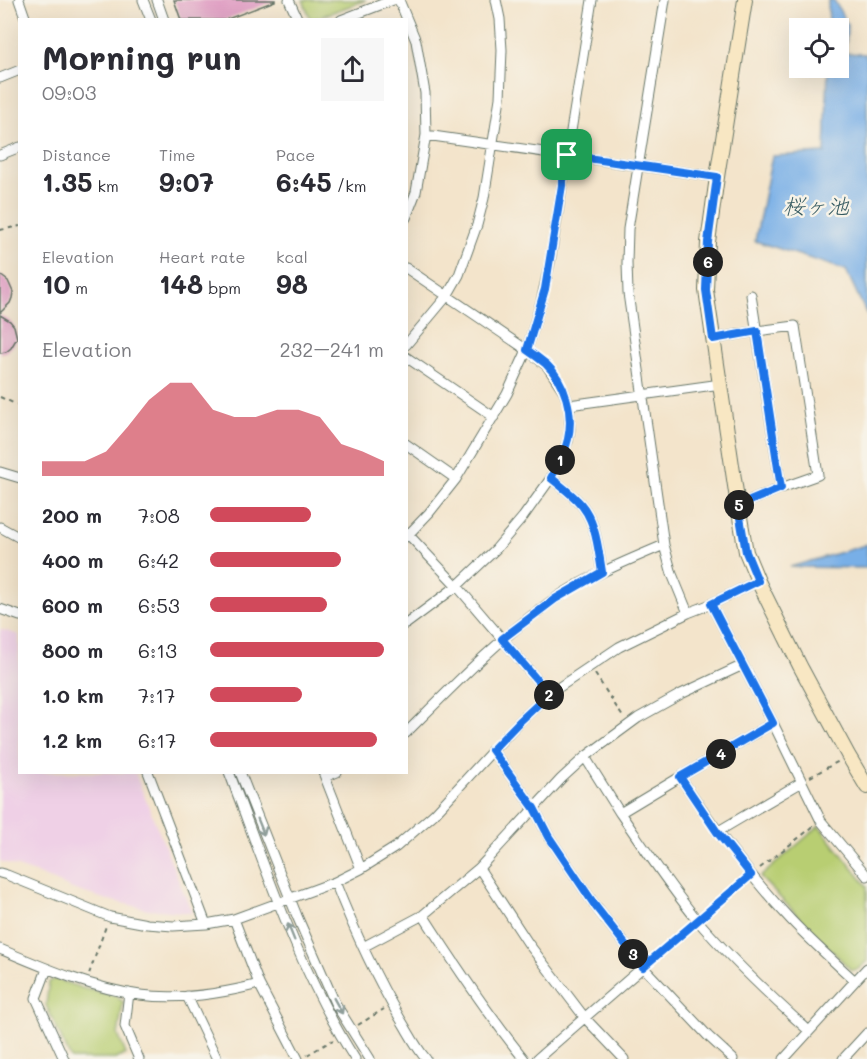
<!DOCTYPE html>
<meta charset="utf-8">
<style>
body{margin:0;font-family:Mali,"Klee One",sans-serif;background:#f7f7f7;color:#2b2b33;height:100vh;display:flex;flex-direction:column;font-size:22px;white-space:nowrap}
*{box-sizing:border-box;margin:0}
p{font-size:20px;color:#7c7c81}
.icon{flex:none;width:33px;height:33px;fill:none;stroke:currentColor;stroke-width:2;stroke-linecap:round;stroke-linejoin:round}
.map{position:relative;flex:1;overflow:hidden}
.drawer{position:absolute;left:18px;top:18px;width:390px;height:756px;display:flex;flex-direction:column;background:#fff;border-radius:0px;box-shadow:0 6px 24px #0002}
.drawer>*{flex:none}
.controls{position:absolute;left:789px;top:18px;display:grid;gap:12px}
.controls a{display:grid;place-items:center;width:60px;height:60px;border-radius:0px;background:#fff;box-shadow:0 6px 24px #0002;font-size:30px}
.pin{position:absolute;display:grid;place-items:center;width:51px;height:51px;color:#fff;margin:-26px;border-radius:12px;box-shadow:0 3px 9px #0006}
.km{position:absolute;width:30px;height:30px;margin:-15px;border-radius:50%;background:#222;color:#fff;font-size:16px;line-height:30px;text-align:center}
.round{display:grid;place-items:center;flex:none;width:63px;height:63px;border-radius:0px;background:#f7f7f7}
.summary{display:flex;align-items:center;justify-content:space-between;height:102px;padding:0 24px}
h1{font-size:33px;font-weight:700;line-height:45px}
.metrics{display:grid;grid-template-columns:repeat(3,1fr);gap:9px;height:102px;padding:6px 24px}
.metrics div{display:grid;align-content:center}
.metrics b{font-size:26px;font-weight:700}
.metrics small{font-size:16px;font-weight:400}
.metrics p{font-size:16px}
.chart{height:168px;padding:12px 24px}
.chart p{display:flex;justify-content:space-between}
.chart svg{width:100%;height:108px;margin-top:6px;fill:#d1495b;opacity:.7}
ul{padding:0 24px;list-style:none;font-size:20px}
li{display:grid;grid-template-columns:96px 72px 1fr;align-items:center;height:45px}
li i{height:15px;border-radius:8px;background:#d1495b}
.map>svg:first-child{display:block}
</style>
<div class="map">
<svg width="867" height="1059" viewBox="0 0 867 1059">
<rect width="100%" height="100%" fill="#f7f3e8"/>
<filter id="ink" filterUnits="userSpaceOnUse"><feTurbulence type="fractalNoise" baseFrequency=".0167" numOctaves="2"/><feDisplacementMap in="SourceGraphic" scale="12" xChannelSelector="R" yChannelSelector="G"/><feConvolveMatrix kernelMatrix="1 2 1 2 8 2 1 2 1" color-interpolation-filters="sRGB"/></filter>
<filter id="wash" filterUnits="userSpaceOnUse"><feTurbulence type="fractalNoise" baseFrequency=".008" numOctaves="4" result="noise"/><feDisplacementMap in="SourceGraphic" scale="24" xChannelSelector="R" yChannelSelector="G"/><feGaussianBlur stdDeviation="1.35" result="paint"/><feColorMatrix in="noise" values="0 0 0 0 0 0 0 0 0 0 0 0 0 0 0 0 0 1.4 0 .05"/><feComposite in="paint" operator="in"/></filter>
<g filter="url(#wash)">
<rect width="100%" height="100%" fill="#f3e4cb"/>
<path fill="#efd0e6" d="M0 629 19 635 20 772 135 773 192 913 148 909 108 900 72 889 41 875 0 861Z"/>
<path fill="#b8ce72" stroke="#6c8653" stroke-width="1.5" d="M303 0H366L311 20Z
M819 826 867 886V961L858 969 851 970 760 877Z
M55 979 85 989 116 996 123 1002 118 1035 126 1054 115 1059H71L46 1005 49 982Z"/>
<path fill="#78afe7" stroke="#4c768e" stroke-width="1.5" d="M828 0H834L847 24 846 53 865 54 867 60V315L846 270 755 241 772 156 825 153 828 68H838V28H829Z
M867 544V568L790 567 862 546Z"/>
<g id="blocks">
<path fill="#de95c0" d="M174 0H275V1L225 20H181Z
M0 275 8 281 13 292 12 298 10 303 0 313Z
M0 315 10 321 14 326 17 338 11 348 6 352 0 353Z"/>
</g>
</g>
<g filter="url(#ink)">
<use href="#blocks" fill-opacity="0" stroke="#697769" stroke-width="1.5"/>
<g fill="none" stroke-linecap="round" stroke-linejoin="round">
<defs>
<path id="street" d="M19 0 26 20
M143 0 151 20
M157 0 164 20
M289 0 298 20
M399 0 416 41 425 93 426 135 416 192 406 218
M665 0 628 229 627 263 628 293 664 545 672 574 688 613
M341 20 393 0
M0 78 20 70
M426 135 717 177
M0 155 20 147
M406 268 527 350 547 366 563 390 569 405 570 429 568 441 551 478 523 517 496 549 457 586 406 624
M751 295 781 488
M713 339 757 331 795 326 818 475 781 488 738 506
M406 345 447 296 459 275 477 225 484 198 500 98 502 50 500 19 496 0
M406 357 494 417
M569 405 721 384
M406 444 456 479
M0 472 20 478
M551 478C560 485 569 492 577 500 596 518 598 548 602 572
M0 527 20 538
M406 532 457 586 549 694
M406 537 429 513 456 479 507 394 527 350 541 302 550 262 592 0
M711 604 773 723 821 821 867 876
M0 609 20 616
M406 733C453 686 499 638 553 600 587 577 626 561 664 545
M492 750 534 808 549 837 596 907 643 967 708 1036 733 1059
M585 757 638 718 681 694 743 665
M148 772 206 924
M229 772C266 869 299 971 355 1059
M240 772 297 916 335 1003 370 1059
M323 772 361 869
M325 777 337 772
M680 777 773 723
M620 813C645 849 670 887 698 921 732 960 770 996 809 1031
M717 832 802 782
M479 868 528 943 585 1018 624 1059
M0 873 7 875 110 917 147 924 173 926 206 924 234 919 335 882 361 869 396 847 434 814 519 722 549 694 619 647 688 613 711 604 758 581
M335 882C354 930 375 976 401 1020 409 1033 416 1047 426 1059
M423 915C455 965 487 1013 524 1059
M234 919 259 984 298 1059
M363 947 423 915 479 868 561 779 585 757 620 813 680 777C714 827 749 876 791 920 811 941 833 961 855 981L867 968
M0 949C45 968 91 988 140 995 179 1000 221 994 259 984
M47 969 36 998 64 1059
M129 993 125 1026 139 1059
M187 996 217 1059
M537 1059 643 967
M784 1059 855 981
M843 1059 867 1033"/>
<path id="secondary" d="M745 0 717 177 708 242 706 290 738 506 746 552 758 581 800 666 848 755 867 787"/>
</defs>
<use href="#street" stroke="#697769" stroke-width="11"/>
<use href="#secondary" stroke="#697769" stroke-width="16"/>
<path stroke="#697769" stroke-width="2" stroke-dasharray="4.5 4.5" stroke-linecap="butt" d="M0 230 20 226
M0 397 20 406
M595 674 623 717
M810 777 839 761
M760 868 814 826
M705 915 744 881
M650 961 692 926
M89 974 106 926
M358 1025 384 1009
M307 1055 333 1040"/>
<use href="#street" stroke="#fff" stroke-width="9"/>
<use href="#secondary" stroke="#f8e7c3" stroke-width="14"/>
</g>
<defs><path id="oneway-shaft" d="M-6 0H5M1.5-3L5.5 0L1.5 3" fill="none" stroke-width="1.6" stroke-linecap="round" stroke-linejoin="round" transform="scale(1.5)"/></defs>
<g stroke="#8f9e9a">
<use href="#oneway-shaft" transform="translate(261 827) rotate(68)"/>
<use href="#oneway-shaft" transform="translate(291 932) rotate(-112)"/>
<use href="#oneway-shaft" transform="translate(338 1006) rotate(61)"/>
</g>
</g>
<g fill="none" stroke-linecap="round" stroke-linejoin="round" filter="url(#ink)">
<defs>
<path id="route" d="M567 155 717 177 708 242 706 290 713 339 757 331 781 488 738 506 746 552 758 581 711 604 773 723 680 777 717 832 751 875 643 967 596 907 549 837 534 808 492 750 519 722 549 694 502 639 555 599 602 572C598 548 596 518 577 500 569 492 560 485 551 478 557 466 565 453 568 439 574 413 565 382 546 364 540 359 533 354 527 350L545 289Z"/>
</defs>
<use href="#route" stroke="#fff" stroke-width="12"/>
<use href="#route" stroke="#1a73e8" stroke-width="8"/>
</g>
<g text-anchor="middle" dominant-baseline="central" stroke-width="5" stroke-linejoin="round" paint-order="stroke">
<g font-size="22" font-style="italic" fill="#355a61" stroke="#f7f3e8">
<text x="816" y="205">桜ヶ池</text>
</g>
</g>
</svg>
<div class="controls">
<a><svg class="icon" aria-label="locate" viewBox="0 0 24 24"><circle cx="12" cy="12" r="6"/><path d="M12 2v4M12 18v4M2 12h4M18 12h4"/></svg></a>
</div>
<div class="pin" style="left:567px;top:155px;background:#1e9e55"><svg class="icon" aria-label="arrive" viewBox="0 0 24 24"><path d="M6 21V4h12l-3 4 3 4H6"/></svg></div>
<b class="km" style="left:560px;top:460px">1</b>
<b class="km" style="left:549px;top:695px">2</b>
<b class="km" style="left:633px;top:954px">3</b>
<b class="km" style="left:721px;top:754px">4</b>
<b class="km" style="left:739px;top:505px">5</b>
<b class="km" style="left:708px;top:262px">6</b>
<section class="drawer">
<div class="summary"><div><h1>Morning run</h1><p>09:03</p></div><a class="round"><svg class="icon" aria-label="share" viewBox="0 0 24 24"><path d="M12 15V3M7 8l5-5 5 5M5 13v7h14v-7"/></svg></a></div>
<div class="metrics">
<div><p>Distance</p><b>1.35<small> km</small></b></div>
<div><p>Time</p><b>9:07</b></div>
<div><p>Pace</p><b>6:45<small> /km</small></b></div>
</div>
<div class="metrics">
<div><p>Elevation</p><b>10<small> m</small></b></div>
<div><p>Heart rate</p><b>148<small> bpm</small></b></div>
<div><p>kcal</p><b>98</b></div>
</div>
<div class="chart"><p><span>Elevation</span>232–241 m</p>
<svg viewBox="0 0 160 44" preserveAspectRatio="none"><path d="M0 44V38L10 38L20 38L30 34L40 24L50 13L60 6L70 6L80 17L90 20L100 20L110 17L120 17L130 20L140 31L150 34L160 38V44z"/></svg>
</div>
<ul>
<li><b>200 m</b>7:08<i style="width:58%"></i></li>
<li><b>400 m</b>6:42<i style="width:75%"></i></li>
<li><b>600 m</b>6:53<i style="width:67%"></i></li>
<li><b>800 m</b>6:13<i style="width:100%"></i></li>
<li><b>1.0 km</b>7:17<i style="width:53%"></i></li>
<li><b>1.2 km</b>6:17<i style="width:96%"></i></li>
</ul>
</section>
</div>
